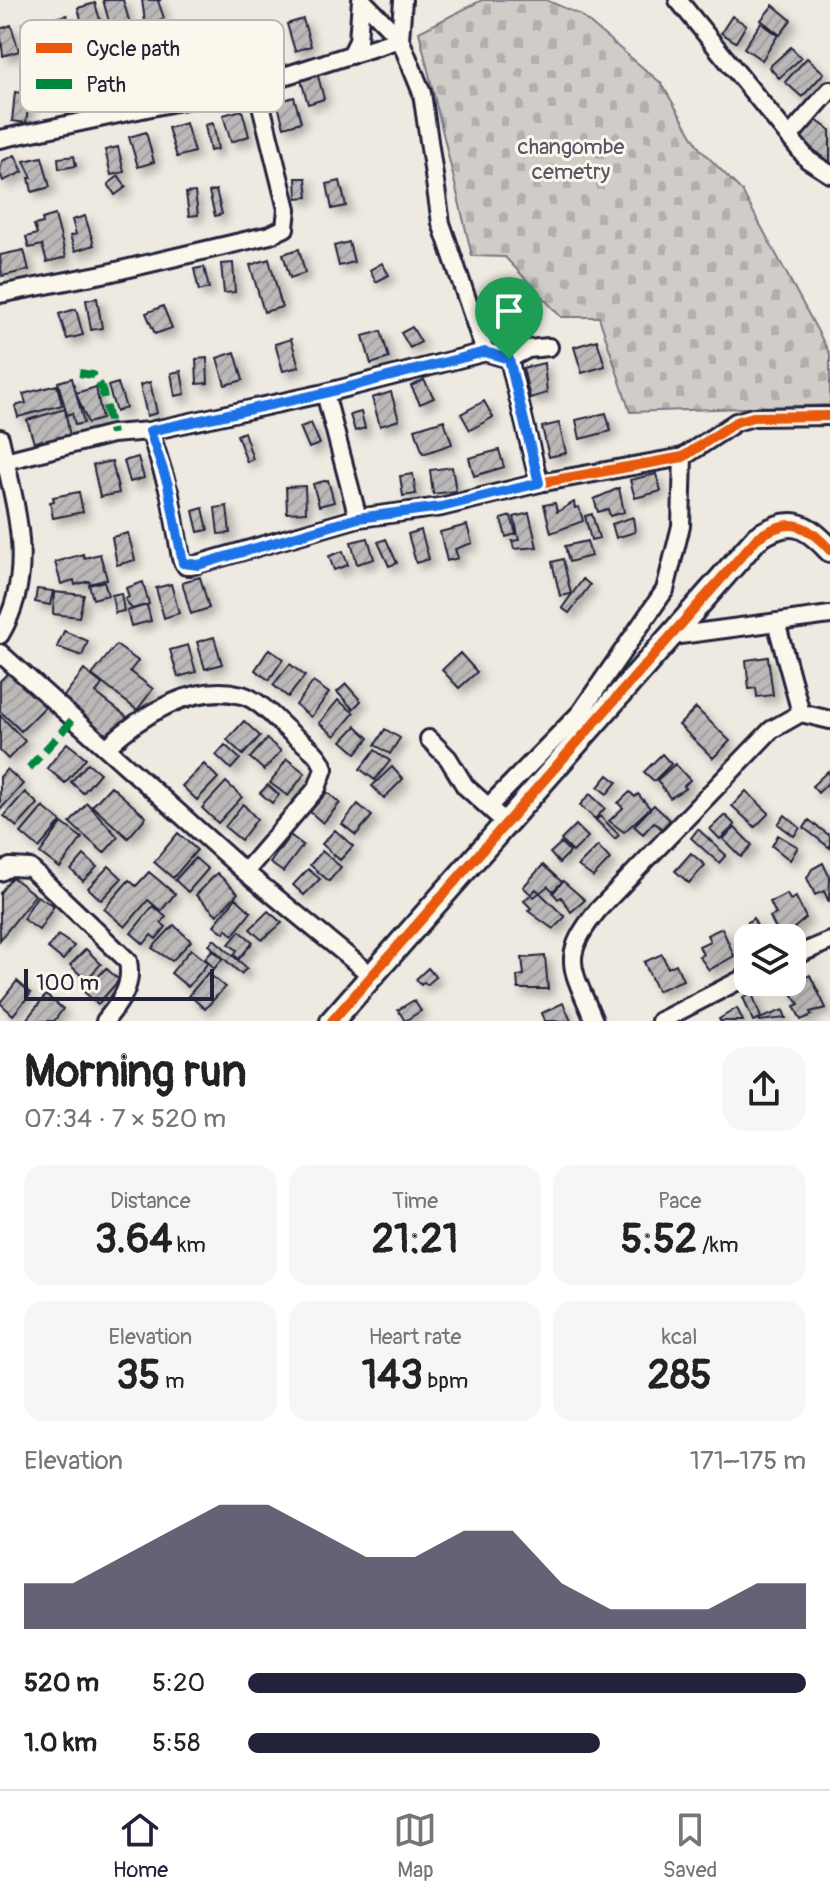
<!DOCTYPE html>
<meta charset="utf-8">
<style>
body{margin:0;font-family:Pangolin,sans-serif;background:#f6f6f6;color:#222;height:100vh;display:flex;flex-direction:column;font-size:30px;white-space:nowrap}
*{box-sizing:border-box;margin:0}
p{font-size:26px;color:#767676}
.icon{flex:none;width:44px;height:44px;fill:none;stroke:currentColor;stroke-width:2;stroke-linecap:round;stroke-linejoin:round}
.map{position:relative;height:1021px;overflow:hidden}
.sheet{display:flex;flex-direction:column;background:#fff;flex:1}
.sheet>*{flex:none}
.tools{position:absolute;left:734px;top:924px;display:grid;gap:16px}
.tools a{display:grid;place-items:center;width:72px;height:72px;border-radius:16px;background:#fff;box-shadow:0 8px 32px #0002;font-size:40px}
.scale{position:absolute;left:24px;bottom:20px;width:190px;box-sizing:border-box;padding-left:8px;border:4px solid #22223b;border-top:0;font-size:22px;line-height:28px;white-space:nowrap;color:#22223b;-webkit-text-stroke:6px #fbf7ec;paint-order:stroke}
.pin{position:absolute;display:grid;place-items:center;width:68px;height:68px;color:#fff;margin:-82px -34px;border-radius:50% 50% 50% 0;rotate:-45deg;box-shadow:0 0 8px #0007}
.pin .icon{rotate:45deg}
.round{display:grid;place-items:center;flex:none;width:84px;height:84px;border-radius:24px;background:#f6f6f6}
.head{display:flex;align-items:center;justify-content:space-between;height:136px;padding:0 24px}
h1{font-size:44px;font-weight:700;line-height:60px}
.stats{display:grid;grid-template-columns:repeat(3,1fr);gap:12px;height:136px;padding:8px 24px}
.stats div{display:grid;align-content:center;border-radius:20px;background:#f6f6f6;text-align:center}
.stats b{font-size:40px;font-weight:700}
.stats small{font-size:22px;font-weight:400}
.stats p{font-size:22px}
.chart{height:224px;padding:16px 24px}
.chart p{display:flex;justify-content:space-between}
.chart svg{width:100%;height:144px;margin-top:8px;fill:#22223b;opacity:.7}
ul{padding:0 24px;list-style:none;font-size:26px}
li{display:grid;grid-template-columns:128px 96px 1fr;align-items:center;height:60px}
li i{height:20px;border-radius:10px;background:#22223b}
.tabs{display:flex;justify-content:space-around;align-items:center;height:112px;border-top:2px solid #e0e0e0;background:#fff;font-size:22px;color:#767676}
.tabs a{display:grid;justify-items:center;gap:4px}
.tabs .current{color:#22223b}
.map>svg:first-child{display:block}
</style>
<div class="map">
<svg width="830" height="1021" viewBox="0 0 830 1021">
<defs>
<pattern id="cemetery-stones" width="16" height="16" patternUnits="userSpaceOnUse" patternTransform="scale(2)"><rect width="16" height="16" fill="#d0cdc9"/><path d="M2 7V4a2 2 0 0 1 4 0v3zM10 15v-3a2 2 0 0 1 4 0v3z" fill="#b2b0ae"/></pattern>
<pattern id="building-hatch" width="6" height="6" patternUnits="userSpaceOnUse" patternTransform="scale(2)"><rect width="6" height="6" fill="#bcb8b8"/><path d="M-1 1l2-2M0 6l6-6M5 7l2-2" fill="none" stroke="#a19e9f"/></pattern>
<filter id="shadow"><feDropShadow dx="5.5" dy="5.5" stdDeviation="4" flood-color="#0004"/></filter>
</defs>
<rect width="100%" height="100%" fill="#eeeae2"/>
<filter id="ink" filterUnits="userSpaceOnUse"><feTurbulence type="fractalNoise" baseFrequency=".0125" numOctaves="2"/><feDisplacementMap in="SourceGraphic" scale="16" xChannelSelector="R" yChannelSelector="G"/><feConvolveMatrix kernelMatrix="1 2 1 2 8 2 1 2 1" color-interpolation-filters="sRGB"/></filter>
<g filter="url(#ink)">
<path fill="url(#cemetery-stones)" stroke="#797882" stroke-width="2" d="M482 0H546L579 14 661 83 700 149 742 191 830 354V405L630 412 599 317H561L505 257 472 256 419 32Z"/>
<path fill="url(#building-hatch)" stroke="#22223b" stroke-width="2" filter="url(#shadow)" d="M103 0H123L131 27 112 32Z
M142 0H161L158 1 164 18 151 24 145 22Z
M95 3 103 30 85 35 78 8Z
M773 5 791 20 780 35 761 20Z
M67 15 73 36 67 38 68 42 57 45 50 19Z
M732 16 746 25 736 42 721 33Z
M40 19 44 45 30 49 22 24Z
M303 19 311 46 295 51 287 24Z
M761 23 778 35 762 60 744 48Z
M11 25 19 51 3 56 0 29Z
M791 47 801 58 779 78 769 67Z
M807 58 824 73 802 97 785 82Z
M317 72 324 99 308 104 300 77Z
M15 92 30 94 26 123 12 121Z
M294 97 301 122 284 127 277 102Z
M242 110 249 136 231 142 223 115Z
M813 118 830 130V162L798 138Z
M186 123 194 152 177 157 168 128Z
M213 123 218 149 210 151 205 125Z
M146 132 154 162 138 167 129 137Z
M118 147 124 172 111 175 105 150Z
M15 155 23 172 3 181 0 173 2 161Z
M74 156 76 166 59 169 58 158Z
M42 157 50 187 32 192 29 178H32L24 161Z
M119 176 126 187 115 195 108 184Z
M296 178H306L308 197 297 198Z
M340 181 346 206 332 209 327 184Z
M216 190 222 214 215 216 209 192Z
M195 192 198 215 189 216 186 193Z
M55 215 66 257 47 262 42 245 29 248 26 237 37 234 34 225 43 223 42 219Z
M85 216 94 245 75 251 70 236 76 234 72 220Z
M349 242 354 262 339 266 334 246Z
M299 249 305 273 290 278 283 254Z
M24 250 29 270 2 276 0 255Z
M269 259 282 307 264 312 250 265Z
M233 263 235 292 224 293 221 264Z
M382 263 389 275 376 282 370 270Z
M204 267 209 288 199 291 194 269Z
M97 298 102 328 91 330 86 300Z
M163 306 172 328 155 334 146 313Z
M76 309 83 335 67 339 59 314Z
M412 327 421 342 410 348 401 333Z
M381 331 389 358 371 364 363 336Z
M291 339 299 367 283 371 275 344Z
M597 340 605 366 582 373 574 347Z
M235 352 243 380 225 385 217 358Z
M207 358 208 383 197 384 196 359Z
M544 363 547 393 530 398 523 368Z
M181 371 185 394 175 396 171 373Z
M72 378 84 423 75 425 72 413 67 415 58 382Z
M424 380 434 398 420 404 411 386Z
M150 382 157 413 147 416 140 385Z
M118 383 126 408 116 412 108 386Z
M57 385 62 405 18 417 15 406 26 403 23 394Z
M96 387 102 419 88 423 76 393Z
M391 392 399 420 380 426 372 398Z
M484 401 493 417 470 430 461 414Z
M65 409 70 437 44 445 42 440 34 443 27 420Z
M361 412 365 428 355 431 350 415Z
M606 413 611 431 580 439 576 420Z
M444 420 452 444 423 454 415 429Z
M311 423 320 444 309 448 300 427Z
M559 423 566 453 549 457 542 427Z
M244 432 253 459 247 462 237 435Z
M499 450 504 467 474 476 469 458Z
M138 457 144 478 130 482 124 461Z
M112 461 119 493 100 497 93 465Z
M452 467 456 491 433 494 430 470Z
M413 474 416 494 403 496 400 476Z
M656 474 661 491 635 498 630 480Z
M328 480 334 502 319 506 313 484Z
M305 486 306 512 287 513 286 487Z
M619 488 624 512 610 516 608 509 598 512 594 499Z
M79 492 83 512 53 518 50 502 54 501 53 497Z
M574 502 575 508 579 507 583 521 551 533 544 505 555 503 557 512Z
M227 506 230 533 218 534 215 508Z
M203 508 208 530 198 532 193 511Z
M529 513 537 547 514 549 512 541 519 540 514 517Z
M592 514 599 538 591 540 585 516Z
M511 516 516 534 506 537 501 519Z
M633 517 635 532 616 538 612 524Z
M467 525 472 543 455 549 458 558 447 561 440 532Z
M421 530 429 559 416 563 408 534Z
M128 533 135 560 117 565 112 537Z
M368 538 374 559 357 564 351 542Z
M386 539 397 563 389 566 378 542Z
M587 541 591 556 569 562 565 546Z
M343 551 348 565 334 570 329 556Z
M83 554 84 558 100 554 107 579 90 584 89 581 75 585 74 580 61 584 55 562Z
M563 559 571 594 560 596 552 562Z
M200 577 209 608 191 614 182 582Z
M583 579 590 585 569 613 562 608Z
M104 581 108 595 93 599 89 585Z
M143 582 149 604 132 609 125 599 129 597 126 588Z
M171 584 179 613 164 618 156 588Z
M37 589 53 591 50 605 35 602Z
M54 592 84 595 79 617 53 614Z
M121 593 124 611 115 613 112 595Z
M147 605 151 621 131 626 127 611Z
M64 631 88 641 82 656 57 647Z
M214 637 222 664 205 669 197 642Z
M116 645 138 661 130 671 153 689 137 710 92 675Z
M188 645 196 672 178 677 170 650Z
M269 649 283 659 269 680 255 670Z
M460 653 477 672 459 688 442 670Z
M768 657 773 695 757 697 756 688 749 689 746 660Z
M290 664 305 676 288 697 273 685Z
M11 670 47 705 21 731 0 711V681Z
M84 670 102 684 96 693 127 717 111 738 61 700Z
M313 682 329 693 311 717 296 705Z
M346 684 361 701 353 709 337 692Z
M338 700 354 713 335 736 319 723Z
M696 708 730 741 713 758 679 725Z
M0 715 25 741 8 759 0 751Z
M244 721 260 736 243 755 227 740Z
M356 726 369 738 356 753 342 741Z
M385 729 400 738 390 754 375 745Z
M267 739 281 751 264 770 250 758Z
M67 743 86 758 65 783 47 768Z
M225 745 240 759 231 769 216 755Z
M375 750 390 761 375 780 360 769Z
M662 754 671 764 654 781 644 772Z
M287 759 305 773 288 796 270 783Z
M88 763 100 773 83 793 71 782Z
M204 764 218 778 197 800 182 786Z
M675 764 690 780 684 786 686 788 670 798 657 780Z
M392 767 403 779 384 798 372 786Z
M7 769 23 784 0 810V777Z
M828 771 830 781 818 793 812 786Z
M608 775 617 782 607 794 598 787Z
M226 782 242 797 218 823 202 808Z
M268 785 279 795 272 803 260 793Z
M111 786 146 817 128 838 92 806Z
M746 791 769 813 755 827 732 806Z
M25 792 38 804 17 827 4 816Z
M327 792 340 803 323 823 310 812Z
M630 792 635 797 638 794 650 808 624 832 609 821 623 808 618 803Z
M590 794 605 808 595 819 580 805Z
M87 803 118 837 104 853 70 823Z
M243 804 257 819 241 840 225 827Z
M358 804 372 816 356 835 342 824Z
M654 805 670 820 662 829 654 822 643 834 634 826Z
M43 807 61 822 39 848 21 833Z
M725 815 735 825 720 839 710 829Z
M785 815 800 828 794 836 778 824Z
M600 816 619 835 615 839 596 820Z
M809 820 830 836V848L804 828Z
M62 823 82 838 60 868 40 853Z
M576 825 588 837 573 852 561 840Z
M735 828 752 845 741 857 723 839Z
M698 829 726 855 719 863 691 838Z
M335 830 353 846 340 860 322 844Z
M178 833 197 850 173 878 154 862Z
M290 835 303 845 283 872 270 863Z
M778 835 798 847 790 860 772 846Z
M561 843 570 852 559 863 550 853Z
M598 846 610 859 593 877 578 866Z
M322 851 341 867 329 881 310 865Z
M691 853 705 865 689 883 675 871Z
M84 855 97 867 83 881 71 870Z
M195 858 208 869 188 892 175 880Z
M823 863 830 878 829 902 824 891 815 895 807 878 812 869Z
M543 865 562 882 553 891 548 886 534 897 523 887Z
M109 866 122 878 101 900 88 888Z
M308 869 320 879 304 895 293 885Z
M149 872 175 894 161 911 148 900 125 927 104 909 129 880 136 886Z
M217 873 238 893 217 915 196 895Z
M12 877 35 895 0 940V893Z
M563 881 585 900 571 912 561 897 558 899 553 893Z
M536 889 565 917 553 929 528 911 531 908 524 901Z
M787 894 790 900 796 897 806 918 794 928 797 932 785 938 782 930 778 933 770 917 776 914 770 902Z
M37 896 54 906 39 930 23 919Z
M236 898 251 912 233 935 226 929 224 933 214 925Z
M153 906 166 917 161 923 166 927 156 939 151 935 144 944 131 933Z
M268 911 282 923 262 940 250 929Z
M753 918 763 938H748V949L737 931Z
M174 925 191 941 172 961 152 948Z
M722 928 734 956 709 970 699 956 703 955 699 946 710 941 707 935Z
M240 931 253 942 239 959 234 955 237 950 229 944Z
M58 935 74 946 63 960 48 948Z
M214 939 247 968 241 974 209 945Z
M86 949 101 964 86 980 70 965Z
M191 949 208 963 188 987 171 973Z
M212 950 223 958 214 969 205 958Z
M662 954 668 968 676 964 683 980 657 991 644 962Z
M545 956 548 989H518L517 976 524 975 522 958Z
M106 968 119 980 98 1004 84 992Z
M428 968 436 977 427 985 424 982 421 985 416 979Z
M208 973 225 987 205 1009 189 995Z
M810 975 826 1008 810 1012 812 1015 801 1020 794 1006 799 1004 787 986Z
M17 981 31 993 13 1015 0 1003Z
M752 993 761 1018 753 1021 743 997Z
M46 995 63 1009 54 1021H25Z
M414 1000 421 1011 405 1021 398 1010Z
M563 1003 571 1021H545L542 1013Z
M737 1008 743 1021H720L719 1019Z
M783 1010 786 1018 760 1021 759 1019Z"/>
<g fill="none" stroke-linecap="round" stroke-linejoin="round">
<defs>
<path id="street" d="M362 0 400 39 422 93 441 223 485 352
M678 0 808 160 830 174
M351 55 358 41 361 0
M789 137 830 90
M0 139 256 85 400 39 403 0
M0 294 108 273 270 235 285 228 287 209 256 85
M509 359 539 483
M325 393 358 518
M150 431 170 495 181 558 186 566H191L358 518 441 507 539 483 683 457 736 422 753 417 830 416
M0 438C15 506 38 571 0 635
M5 461 112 434 150 431 325 393 485 352 509 359 528 349 549 347
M776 622 801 713
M672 636 830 615
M0 653 245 872 371 975
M429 739 448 758 465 786 506 823
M107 747C140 716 193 682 242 695 260 700 277 721 291 733 303 743 321 754 324 769L317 788 245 872
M488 807 580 713 665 590 681 526 683 457
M0 872 10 867 30 868 128 961C133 987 120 1002 105 1021
M792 957 830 941
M594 1021C573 968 558 959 598 910L771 730 801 713 830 720
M660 1021 748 976"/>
<path id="secondary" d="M332 1021 757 538C790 516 805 523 830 550"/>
</defs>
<use href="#street" stroke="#22223b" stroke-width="22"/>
<use href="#secondary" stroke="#22223b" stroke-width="28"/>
<use href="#street" stroke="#fbf7ec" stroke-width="16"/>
<use href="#secondary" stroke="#fbf7ec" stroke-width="22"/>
<path stroke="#00873e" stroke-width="8" stroke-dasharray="16 8" stroke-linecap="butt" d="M79 373 93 375 102 389 112 434
M29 768 75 717"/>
<defs>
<path id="cycleway" d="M150 431 170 495 181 558 186 566H191L358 518 441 507 539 483 683 457 736 422 753 417 830 416
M332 1021 757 538C790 516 805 523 830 550"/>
</defs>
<use href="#cycleway" stroke="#fbf7ec" stroke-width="15"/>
<use href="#cycleway" stroke="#e8590c" stroke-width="10"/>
</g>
</g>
<g fill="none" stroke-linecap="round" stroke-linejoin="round" filter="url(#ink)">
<defs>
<path id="route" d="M485 352 509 359 539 483 441 507 358 518 198 565 183 563 168 485 150 431 325 393Z"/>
</defs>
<use href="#route" stroke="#fff" stroke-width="16"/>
<use href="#route" stroke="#1a73e8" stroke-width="10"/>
</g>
<g text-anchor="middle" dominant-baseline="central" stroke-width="6" stroke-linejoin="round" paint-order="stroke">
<g font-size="22" fill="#565566" stroke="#fbf7ec">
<text x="571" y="147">changombe<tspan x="571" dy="25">cemetry</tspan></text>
</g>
</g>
<rect x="20" y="20" width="264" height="92" rx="12" fill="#fbf7ec" stroke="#bab7b7" stroke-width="2"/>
<rect x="36" y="43" width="36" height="10" fill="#e8590c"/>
<rect x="36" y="79" width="36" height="10" fill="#00873e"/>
<g font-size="22" fill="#22223b">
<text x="86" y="56">Cycle path</text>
<text x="86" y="92">Path</text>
</g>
</svg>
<div class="tools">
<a><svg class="icon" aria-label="layers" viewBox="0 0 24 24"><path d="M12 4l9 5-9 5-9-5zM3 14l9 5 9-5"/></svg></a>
</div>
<div class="scale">100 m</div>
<div class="pin" style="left:509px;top:359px;background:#1e9e55"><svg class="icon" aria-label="arrive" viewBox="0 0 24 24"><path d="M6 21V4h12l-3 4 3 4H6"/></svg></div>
</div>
<section class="sheet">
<div class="head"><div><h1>Morning run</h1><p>07:34 · 7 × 520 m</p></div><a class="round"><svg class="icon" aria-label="share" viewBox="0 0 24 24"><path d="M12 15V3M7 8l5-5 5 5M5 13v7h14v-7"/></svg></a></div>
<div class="stats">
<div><p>Distance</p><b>3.64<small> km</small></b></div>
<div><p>Time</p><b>21:21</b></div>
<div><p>Pace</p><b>5:52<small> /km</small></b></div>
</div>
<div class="stats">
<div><p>Elevation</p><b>35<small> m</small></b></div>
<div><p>Heart rate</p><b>143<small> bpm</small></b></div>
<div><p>kcal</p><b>285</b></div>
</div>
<div class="chart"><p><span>Elevation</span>171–175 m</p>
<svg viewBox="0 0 160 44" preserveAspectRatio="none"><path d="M0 44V30L10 30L20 22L30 14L40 6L50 6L60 14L70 22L80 22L90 14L100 14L110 30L120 38L130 38L140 38L150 30L160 30V44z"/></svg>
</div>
<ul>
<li><b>520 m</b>5:20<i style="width:100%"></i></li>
<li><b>1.0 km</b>5:58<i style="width:63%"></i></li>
</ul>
</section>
<nav class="tabs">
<a class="current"><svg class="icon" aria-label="home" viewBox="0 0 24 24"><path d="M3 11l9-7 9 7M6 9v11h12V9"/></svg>Home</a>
<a><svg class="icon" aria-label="map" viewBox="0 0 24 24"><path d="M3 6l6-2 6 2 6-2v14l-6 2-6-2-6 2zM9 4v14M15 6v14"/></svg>Map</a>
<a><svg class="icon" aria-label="saved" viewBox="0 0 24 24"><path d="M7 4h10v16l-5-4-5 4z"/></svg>Saved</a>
</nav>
